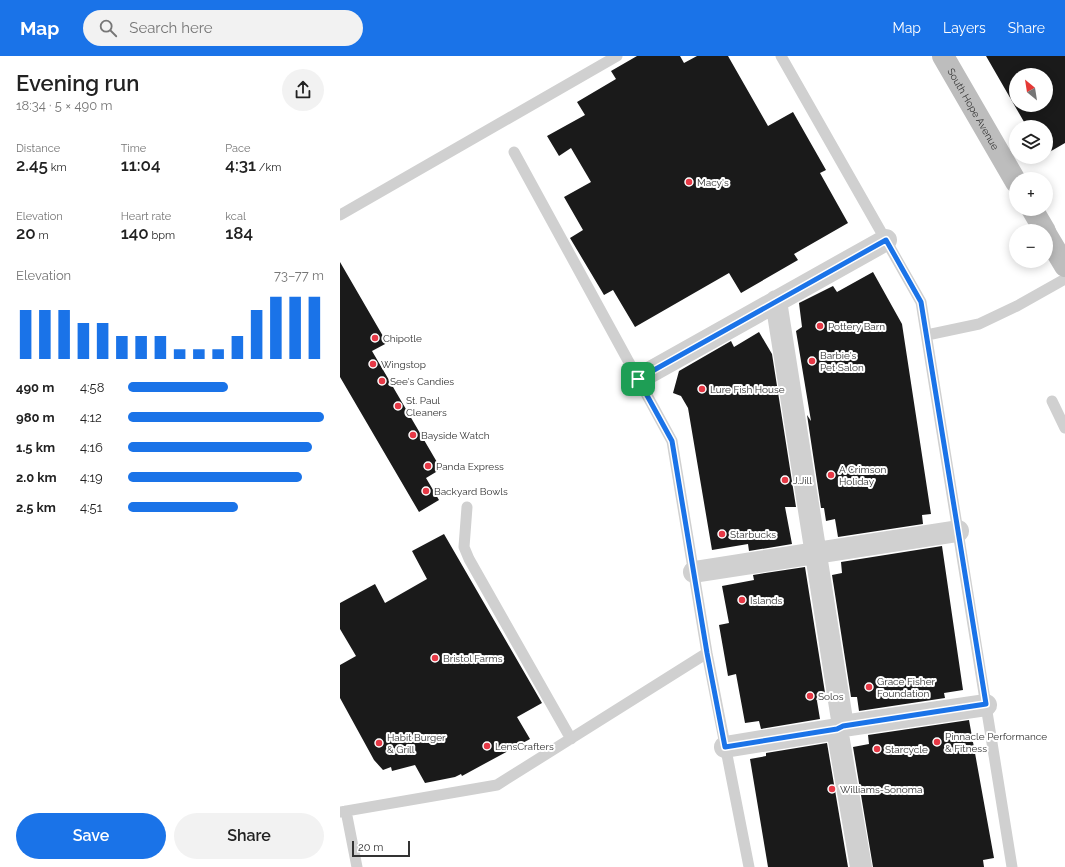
<!DOCTYPE html>
<meta charset="utf-8">
<style>
body{margin:0;font-family:Raleway,sans-serif;background:#f2f2f2;color:#222;height:100vh;display:flex;flex-direction:column;font-size:15px;white-space:nowrap}
*{box-sizing:border-box;margin:0}
p{font-size:13px;color:#767676}
.icon{flex:none;width:22px;height:22px;fill:none;stroke:currentColor;stroke-width:2;stroke-linecap:round;stroke-linejoin:round}
.map{position:relative;flex:1;overflow:hidden}
.sheet{display:flex;flex-direction:column;background:#fff;width:340px}
.sheet>*{flex:none}
.needle{width:26px;rotate:330deg}
.fabs{position:absolute;left:669px;top:12px;display:grid;gap:8px}
.fabs a{display:grid;place-items:center;width:44px;height:44px;border-radius:50%;background:#fff;box-shadow:0 2px 10px #0003;font-size:20px}
.scale{position:absolute;left:12px;bottom:10px;width:58px;box-sizing:border-box;padding-left:4px;border:2px solid #333;border-top:0;font-size:11px;line-height:14px;white-space:nowrap;color:#333;-webkit-text-stroke:3px #fff;paint-order:stroke}
.pin{position:absolute;display:grid;place-items:center;width:34px;height:34px;color:#fff;margin:-17px;border-radius:8px;box-shadow:0 2px 6px #0006}
.round{display:grid;place-items:center;flex:none;width:42px;height:42px;border-radius:21px;background:#f2f2f2}
.overview{display:flex;align-items:center;justify-content:space-between;height:68px;padding:0 16px}
h1{font-size:22px;font-weight:600;line-height:30px}
.stats{display:grid;grid-template-columns:repeat(3,1fr);gap:6px;height:68px;padding:4px 16px}
.stats div{display:grid;align-content:center}
.stats b{font-size:17px;font-weight:600}
.stats small{font-size:11px;font-weight:400}
.stats p{font-size:11px}
.chart{height:112px;padding:8px 16px}
.chart p{display:flex;justify-content:space-between}
.chart svg{width:100%;height:72px;margin-top:4px;stroke:#1a73e8;stroke-width:6}
.button{display:flex;gap:8px;margin-top:auto;padding:8px 16px}
.button a{flex:1;height:46px;border-radius:24px;background:#1a73e8;color:#fff;font-size:16px;font-weight:600;line-height:46px;text-align:center}
.button a+a{background:#f2f2f2;color:#222}
ul{padding:0 16px;list-style:none;font-size:13px}
li{display:grid;grid-template-columns:64px 48px 1fr;align-items:center;height:30px}
li i{height:10px;border-radius:5px;background:#1a73e8}
header{display:flex;align-items:center;gap:24px;box-sizing:border-box;height:56px;padding:0 20px;background:#1a73e8;color:#fff}
header strong{font-size:19px}
nav{display:flex;gap:22px;margin-inline-start:auto;font-size:14px}
.search{width:280px;height:36px;background:#f2f2f2;display:flex;align-items:center;gap:10px;box-sizing:border-box;padding:0 14px;border-radius:22px;color:#767676;font-size:15px}
main{display:flex;flex:1;min-height:0}
.map>svg:first-child{display:block}
</style>
<header>
<strong>Map</strong>
<div class="search"><svg class="icon" aria-label="search" viewBox="0 0 24 24"><circle cx="10" cy="10" r="6"/><path d="M15 15l6 6"/></svg>Search here</div>
<nav><a>Map</a><a>Layers</a><a>Share</a></nav>
</header>
<main>
<section class="sheet">
<div class="overview"><div><h1>Evening run</h1><p>18:34 · 5 × 490 m</p></div><a class="round"><svg class="icon" aria-label="share" viewBox="0 0 24 24"><path d="M12 15V3M7 8l5-5 5 5M5 13v7h14v-7"/></svg></a></div>
<div class="stats">
<div><p>Distance</p><b>2.45<small> km</small></b></div>
<div><p>Time</p><b>11:04</b></div>
<div><p>Pace</p><b>4:31<small> /km</small></b></div>
</div>
<div class="stats">
<div><p>Elevation</p><b>20<small> m</small></b></div>
<div><p>Heart rate</p><b>140<small> bpm</small></b></div>
<div><p>kcal</p><b>184</b></div>
</div>
<div class="chart"><p><span>Elevation</span>73–77 m</p>
<svg viewBox="0 0 160 44" preserveAspectRatio="none"><path d="M5 44V14M15 44V14M25 44V14M35 44V22M45 44V22M55 44V30M65 44V30M75 44V30M85 44V38M95 44V38M105 44V38M115 44V30M125 44V14M135 44V6M145 44V6M155 44V6"/></svg>
</div>
<ul>
<li><b>490 m</b>4:58<i style="width:51%"></i></li>
<li><b>980 m</b>4:12<i style="width:100%"></i></li>
<li><b>1.5 km</b>4:16<i style="width:94%"></i></li>
<li><b>2.0 km</b>4:19<i style="width:89%"></i></li>
<li><b>2.5 km</b>4:51<i style="width:56%"></i></li>
</ul>
<div class="button"><a>Save</a><a>Share</a></div>
</section>
<div class="map">
<svg width="725" height="811" viewBox="0 0 725 811">
<rect width="100%" height="100%" fill="#fff"/>
<path fill="#1a1a1a" fill-rule="evenodd" d="M297 0H340L344 7 357 0H388L428 70 453 56 486 114 480 117 508 167 454 198 458 204 401 237 389 217 295 271 273 234 264 239 230 182 243 174 224 141 251 126 231 92 219 100 207 80 245 59 237 46 276 23 271 15Z
M646 0H725V87L706 98V71H687ZM676 19H706V49H676Z
M0 206 47 287 32 295 101 413 86 422 99 444 79 456 0 321Z
M533 216 562 268 591 458 582 459 583 468 498 481 495 463 486 465 484 452H481L467 359 471 365 456 275 462 271 459 247 493 230 497 236Z
M419 276 432 298 456 451H445L452 488 409 495 408 488 372 494 348 352 341 340 333 337 339 315 391 285 394 291Z
M104 478 202 647 177 661 190 683 122 720 121 718 115 721 85 727 75 709 52 715 51 711 43 714 34 704 0 642V609L16 600 0 573V547L35 528 45 547 87 523 72 495Z
M602 490 623 634 604 637 605 642 519 655 517 641H511L492 519 502 517 501 506Z
M465 511 486 643 477 645 480 663 421 673 419 665 405 667 396 618 388 620 379 569 389 567 382 530 414 524 413 519Z
M629 664 654 802 643 804 644 811H533L513 691 529 688 528 679Z
M487 687 508 811H428L410 703 426 700V697Z"/>
<g fill="none" stroke-linecap="round" stroke-linejoin="round">
<path stroke="#d0d0d0" stroke-width="11" d="M441 0 581 246 672 811
M174 96 332 385 367 597 409 811
M0 159 277 0
M587 279 639 268 677 250 725 223
M712 345 725 372
M127 451 124 491 129 503 231 683
M6 755 17 811
M0 756 157 729 367 597"/>
<path stroke="#d0d0d0" stroke-width="22" d="M436 245 503 670
M298 323 546 184
M354 516 618 475
M497 673 521 811
M385 691 497 673 503 670 646 649"/>
<g stroke="#bdbdbd" stroke-width="22">
<path id="s1" d="M603 0 676 126"/>
<path d="M692 153 705 175"/>
<path d="M706 178 725 210"/>
</g>
</g>
<g fill="none" stroke-linecap="round" stroke-linejoin="round">
<defs>
<path id="route" d="M546 184 581 246 646 648 503 670 497 673 385 691 367 597 332 385 298 323Z"/>
</defs>
<use href="#route" stroke="#fff" stroke-width="8"/>
<use href="#route" stroke="#1a73e8" stroke-width="5"/>
</g>
<g fill="#e63946" stroke="#fff" stroke-width="1.5">
<circle cx="349" cy="126" r="4"/>
<circle cx="480" cy="270" r="4"/>
<circle cx="35" cy="282" r="4"/>
<circle cx="472" cy="305" r="4"/>
<circle cx="33" cy="308" r="4"/>
<circle cx="42" cy="325" r="4"/>
<circle cx="362" cy="333" r="4"/>
<circle cx="58" cy="350" r="4"/>
<circle cx="73" cy="379" r="4"/>
<circle cx="88" cy="410" r="4"/>
<circle cx="491" cy="419" r="4"/>
<circle cx="445" cy="424" r="4"/>
<circle cx="86" cy="435" r="4"/>
<circle cx="382" cy="478" r="4"/>
<circle cx="402" cy="544" r="4"/>
<circle cx="95" cy="602" r="4"/>
<circle cx="529" cy="631" r="4"/>
<circle cx="470" cy="640" r="4"/>
<circle cx="597" cy="686" r="4"/>
<circle cx="39" cy="687" r="4"/>
<circle cx="147" cy="690" r="4"/>
<circle cx="537" cy="693" r="4"/>
<circle cx="492" cy="733" r="4"/>
</g>
<g text-anchor="middle" dominant-baseline="central" stroke-width="4" stroke-linejoin="round" paint-order="stroke">
<g font-size="10" fill="#333" stroke="#fff">
<text stroke="none"><textPath href="#s1" startOffset="61">South Hope Avenue</textPath></text>
</g>
<g font-size="10" fill="#333" stroke="#fff" text-anchor="start">
<text x="357" y="126">Macy's</text>
<text x="488" y="270">Pottery Barn</text>
<text x="43" y="282">Chipotle</text>
<text x="480" y="299">Barbie's<tspan x="480" dy="12">Pet Salon</tspan></text>
<text x="41" y="308">Wingstop</text>
<text x="50" y="325">See's Candies</text>
<text x="370" y="333">Lure Fish House</text>
<text x="66" y="344">St. Paul<tspan x="66" dy="12">Cleaners</tspan></text>
<text x="81" y="379">Bayside Watch</text>
<text x="96" y="410">Panda Express</text>
<text x="499" y="413">A Crimson<tspan x="499" dy="12">Holiday</tspan></text>
<text x="453" y="424">J.Jill</text>
<text x="94" y="435">Backyard Bowls</text>
<text x="390" y="478">Starbucks</text>
<text x="410" y="544">Islands</text>
<text x="103" y="602">Bristol Farms</text>
<text x="537" y="625">Grace Fisher<tspan x="537" dy="12">Foundation</tspan></text>
<text x="478" y="640">Solos</text>
<text x="605" y="680">Pinnacle Performance<tspan x="605" dy="12">&amp; Fitness</tspan></text>
<text x="47" y="681">Habit Burger<tspan x="47" dy="12">&amp; Grill</tspan></text>
<text x="155" y="690">LensCrafters</text>
<text x="545" y="693">Starcycle</text>
<text x="500" y="733">Williams-Sonoma</text>
</g>
</g>
</svg>
<div class="fabs">
<a><svg class="needle" viewBox="-14 -14 28 28"><path d="M0-13l5 13h-10z" fill="#e53935"/><path d="M0 13l5-13h-10z" fill="#767676"/></svg></a>
<a><svg class="icon" aria-label="layers" viewBox="0 0 24 24"><path d="M12 4l9 5-9 5-9-5zM3 14l9 5 9-5"/></svg></a>
<a>+</a>
<a>−</a>
</div>
<div class="scale">20 m</div>
<div class="pin" style="left:298px;top:323px;background:#1e9e55"><svg class="icon" aria-label="arrive" viewBox="0 0 24 24"><path d="M6 21V4h12l-3 4 3 4H6"/></svg></div>
</div>
</main>
